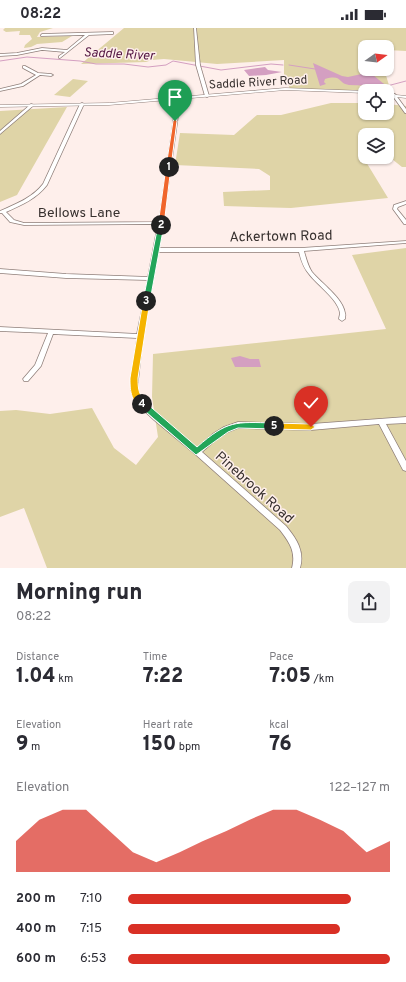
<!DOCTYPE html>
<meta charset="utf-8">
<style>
body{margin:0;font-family:Overpass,sans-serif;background:#f2f2f3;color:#2b2b33;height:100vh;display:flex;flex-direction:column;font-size:15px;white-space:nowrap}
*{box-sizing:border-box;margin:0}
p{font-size:13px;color:#7c7c81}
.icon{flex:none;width:22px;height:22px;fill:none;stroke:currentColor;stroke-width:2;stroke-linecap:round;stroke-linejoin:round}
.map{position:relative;height:540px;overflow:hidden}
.details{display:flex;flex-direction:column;background:#fff;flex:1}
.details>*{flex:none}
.needle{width:26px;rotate:76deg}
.fabs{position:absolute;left:358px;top:12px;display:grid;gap:8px}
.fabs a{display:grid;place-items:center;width:36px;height:36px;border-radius:8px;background:#fff;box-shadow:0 1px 3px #0004;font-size:20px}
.pin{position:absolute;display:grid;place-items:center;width:34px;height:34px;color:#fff;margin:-41px -17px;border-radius:50% 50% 50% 0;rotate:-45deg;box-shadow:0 0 4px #0007}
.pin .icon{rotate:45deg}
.km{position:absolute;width:20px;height:20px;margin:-10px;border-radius:50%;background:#222;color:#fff;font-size:11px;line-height:20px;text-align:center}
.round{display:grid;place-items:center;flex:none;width:42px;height:42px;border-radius:8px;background:#f2f2f3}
.headline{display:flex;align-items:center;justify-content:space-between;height:68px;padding:0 16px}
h1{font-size:22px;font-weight:800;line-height:30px}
.metrics{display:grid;grid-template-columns:repeat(3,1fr);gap:6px;height:68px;padding:4px 16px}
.metrics div{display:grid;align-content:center}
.metrics b{font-size:20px;font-weight:800}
.metrics small{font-size:11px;font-weight:400}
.metrics p{font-size:11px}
.chart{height:112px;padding:8px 16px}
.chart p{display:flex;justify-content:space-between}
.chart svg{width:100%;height:72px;margin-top:4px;fill:#d93025;opacity:.7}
ul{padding:0 16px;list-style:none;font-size:13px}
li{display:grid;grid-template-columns:64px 48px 1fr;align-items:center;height:30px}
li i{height:10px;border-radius:5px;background:#d93025}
.status{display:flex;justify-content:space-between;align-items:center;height:28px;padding:0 20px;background:#fff;direction:ltr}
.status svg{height:11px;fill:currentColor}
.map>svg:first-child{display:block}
</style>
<div class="status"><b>08:22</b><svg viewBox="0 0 49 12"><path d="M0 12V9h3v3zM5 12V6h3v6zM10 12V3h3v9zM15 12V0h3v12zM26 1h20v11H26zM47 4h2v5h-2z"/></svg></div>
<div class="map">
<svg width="406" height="540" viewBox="0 0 406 540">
<rect width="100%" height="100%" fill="#feefeb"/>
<path fill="#dfd4a7" d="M5 0H53L40 4 37 9 72 8 62 14 37 16 31 19 24 20 25 17 32 11 30 7H19L20 3 6 4 3 2Z
M124 0H406V23L387 22V19H365V41H384L392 67 387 66V63L365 64 290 61 284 46V32L217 36 164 31 152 32 146 34 81 36Z
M73 51 88 53 70 69 54 67Z
M331 75H365V85H387V76L406 78V139H402L387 127V107H365V123L360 124 388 170 291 180 224 178 223 164 270 162V148L259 141 175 137 180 105 234 107 257 87H281Z
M67 79 17 167 0 174V83Z
M406 220V540H47L24 480 0 489V383L16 382 50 386 92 380 114 420 136 437 158 409 152 369 153 326 386 301 352 227Z"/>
<path fill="#d49fc1" d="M313 35 342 48 348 49 366 45 373 47 384 56 379 58 349 57C338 56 343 46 325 51L324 54 326 56 320 58Z
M265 39 268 42 282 44 266 47 249 48 244 42Z
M240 328 250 331H259L261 339H235L231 330Z"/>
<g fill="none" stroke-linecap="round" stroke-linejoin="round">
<path stroke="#d49fc1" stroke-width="1" d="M0 33 27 29 80 33 96 36H124L148 39 166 37 173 33 221 42 271 36 283 37
M289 37 315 41
M383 56 387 58 406 53"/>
<defs>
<path id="minor" d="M194 0H196L200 37 209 68 207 69 205 68 196 37Z
M112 4H113V6L89 7 60 30H59V28L65 24 42 22 17 27 0 28V26L17 25 42 20 67 22 85 7 41 8V7L42 6Z
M23 38H25L38 45 51 46 53 47 51 48 40 47 23 58 0 63V61L21 56 36 47 23 40Z
M393 66H395L406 81V85H405L392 67Z
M173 69 176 70 179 81 163 195 159 220H301L406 213V215L304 223C306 230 308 238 312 244 321 255 343 270 345 285 346 287 345 289 345 291L342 293 339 291C339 289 340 287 340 285 338 271 317 257 309 246 303 239 301 232 299 224H158L143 308 137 362 141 372 158 388 197 420 213 406 224 399 238 394 311 396 406 389V395L386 396 406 433V443L403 442 379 396 311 402 238 400C222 405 214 413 202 424L286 498C296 510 305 523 300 540H292C296 524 290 515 280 502L195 426 154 392 136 375 131 362 137 310 53 306 41 338 28 353H24L23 351 35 337 48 305 0 303V299L137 306 148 252 66 250 0 245V241L66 246 148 249 158 196 24 197 10 194 2 185H0V183C16 176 32 170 43 156L80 76 82 75 84 76 47 157C36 171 22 177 6 184L14 192 24 195 159 194 175 81Z
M31 76 34 77 0 106V103Z
M406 173V176L398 179 397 181 406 192V196H404L393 181 394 177Z"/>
<path id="major" d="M285 60 366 63H365V65L285 62 109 77 0 79V77L109 75Z
M387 66 406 68V70L387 68Z"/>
</defs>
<use href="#minor" stroke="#8f7f7a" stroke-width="1.5"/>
<use href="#major" stroke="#8f7f7a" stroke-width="1"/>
<use href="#minor" fill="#fff" fill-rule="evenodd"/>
<use href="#major" fill="#fff" fill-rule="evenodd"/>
</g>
<path fill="#f0652b" stroke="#fff" d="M175 91 177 93 171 139 169 140 166 139 173 93Z"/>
<path fill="#f0652b" stroke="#fff" d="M169 137 171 139 164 197 161 199 158 197 166 139Z"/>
<path fill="#22a559" stroke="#fff" d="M161 195 164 197 150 273 146 275 143 273 158 197Z"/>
<path fill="#f5b400" stroke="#fff" d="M146 271 150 273 138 350C138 363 139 365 146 376L142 379C130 374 130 360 130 350L143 273Z"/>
<path fill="#22a559" stroke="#fff" d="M139 374H145L197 419C228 392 235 394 274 395L278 398 274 401 238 400 228 404 196 427 139 378Z"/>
<path fill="#f5b400" stroke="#fff" d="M274 395 311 396 315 399 311 402 274 401 270 398Z"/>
<g text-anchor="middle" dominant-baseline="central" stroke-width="3" stroke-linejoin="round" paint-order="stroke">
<g font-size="12" fill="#38312f" stroke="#feefeb">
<text transform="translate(258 55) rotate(-3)">Saddle River Road</text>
</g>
<g font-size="13" font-style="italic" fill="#521441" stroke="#feefeb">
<text transform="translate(119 27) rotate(3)">Saddle River</text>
</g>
<g font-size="14" fill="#38312f" stroke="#feefeb">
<text x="79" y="185">Bellows Lane</text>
<text transform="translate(281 209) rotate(-1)">Ackertown Road</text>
<text transform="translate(254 460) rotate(42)">Pinebrook Road</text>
</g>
</g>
</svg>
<div class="fabs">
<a><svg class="needle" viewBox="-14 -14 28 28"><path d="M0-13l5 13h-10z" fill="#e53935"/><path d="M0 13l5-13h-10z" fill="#7c7c81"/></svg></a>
<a><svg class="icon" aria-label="locate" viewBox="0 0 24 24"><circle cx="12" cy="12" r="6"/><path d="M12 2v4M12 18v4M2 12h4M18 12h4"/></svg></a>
<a><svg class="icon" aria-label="layers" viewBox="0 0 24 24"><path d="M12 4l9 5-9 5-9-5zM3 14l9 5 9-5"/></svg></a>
</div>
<div class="pin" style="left:175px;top:93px;background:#1e9e55"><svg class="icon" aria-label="arrive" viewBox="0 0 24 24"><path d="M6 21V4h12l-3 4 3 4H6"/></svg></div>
<div class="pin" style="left:311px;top:399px;background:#d93025"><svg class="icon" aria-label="check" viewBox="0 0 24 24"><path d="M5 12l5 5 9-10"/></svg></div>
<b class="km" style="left:169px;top:139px">1</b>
<b class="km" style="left:161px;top:197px">2</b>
<b class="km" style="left:146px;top:273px">3</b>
<b class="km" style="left:142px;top:376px">4</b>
<b class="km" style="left:274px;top:398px">5</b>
</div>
<section class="details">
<div class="headline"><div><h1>Morning run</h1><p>08:22</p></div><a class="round"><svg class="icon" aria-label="share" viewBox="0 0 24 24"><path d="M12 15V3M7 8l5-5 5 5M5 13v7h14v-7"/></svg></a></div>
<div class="metrics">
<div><p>Distance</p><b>1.04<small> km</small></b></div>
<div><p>Time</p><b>7:22</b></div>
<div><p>Pace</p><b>7:05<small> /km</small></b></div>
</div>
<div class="metrics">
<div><p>Elevation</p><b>9<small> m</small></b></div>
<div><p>Heart rate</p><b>150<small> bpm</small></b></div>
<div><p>kcal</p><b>76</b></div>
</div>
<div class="chart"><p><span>Elevation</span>122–127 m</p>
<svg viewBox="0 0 160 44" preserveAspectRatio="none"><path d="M0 44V25L10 12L20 6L30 6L40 19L50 32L60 38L70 32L80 25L90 19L100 12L110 6L120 6L130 12L140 19L150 32L160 25V44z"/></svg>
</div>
<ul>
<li><b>200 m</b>7:10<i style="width:85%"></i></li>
<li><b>400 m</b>7:15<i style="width:81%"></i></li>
<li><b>600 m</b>6:53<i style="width:100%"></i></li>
</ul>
</section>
